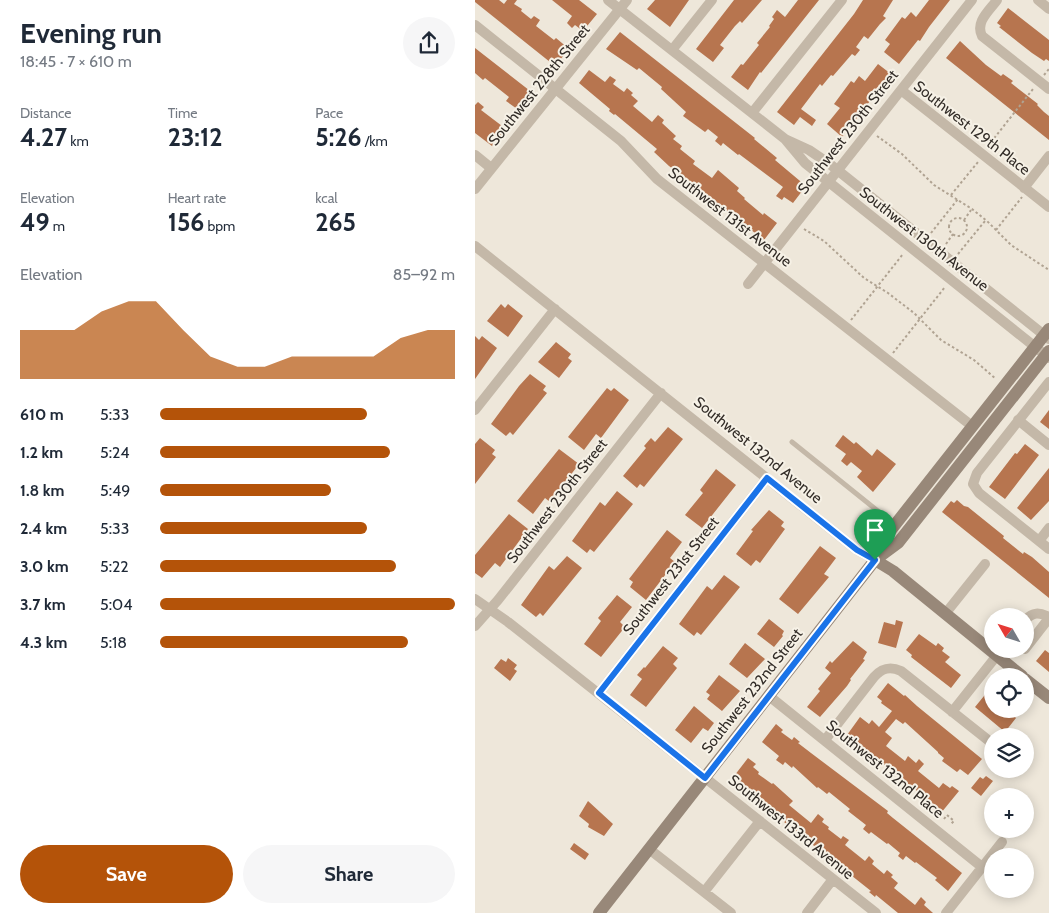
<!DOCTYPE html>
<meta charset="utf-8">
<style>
body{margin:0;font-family:Cabin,sans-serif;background:#f6f6f7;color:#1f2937;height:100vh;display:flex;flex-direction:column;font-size:19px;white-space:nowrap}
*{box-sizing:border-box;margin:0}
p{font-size:16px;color:#747a83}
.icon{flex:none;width:28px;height:28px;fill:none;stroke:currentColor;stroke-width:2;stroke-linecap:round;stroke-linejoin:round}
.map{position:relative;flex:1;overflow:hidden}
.sheet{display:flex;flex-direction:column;background:#fff;width:475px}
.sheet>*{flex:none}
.needle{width:32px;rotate:309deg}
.tools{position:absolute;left:509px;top:608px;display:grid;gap:10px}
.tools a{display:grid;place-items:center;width:50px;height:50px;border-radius:50%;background:#fff;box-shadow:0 2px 12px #0003;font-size:25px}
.pin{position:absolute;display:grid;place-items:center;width:42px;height:42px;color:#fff;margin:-51px -21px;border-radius:50% 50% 50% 0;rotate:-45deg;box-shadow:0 0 5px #0007}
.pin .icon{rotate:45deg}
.round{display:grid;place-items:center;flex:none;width:52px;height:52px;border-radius:26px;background:#f6f6f7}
.summary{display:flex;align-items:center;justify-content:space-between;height:85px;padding:0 20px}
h1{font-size:28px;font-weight:800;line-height:38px}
.metrics{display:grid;grid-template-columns:repeat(3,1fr);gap:8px;height:85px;padding:5px 20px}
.metrics div{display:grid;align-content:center}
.metrics b{font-size:25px;font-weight:800}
.metrics small{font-size:14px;font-weight:400}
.metrics p{font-size:14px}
.chart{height:140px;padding:10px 20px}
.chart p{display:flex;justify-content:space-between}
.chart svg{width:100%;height:90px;margin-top:5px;fill:#b45309;opacity:.7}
.cta{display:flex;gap:10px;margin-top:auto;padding:10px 20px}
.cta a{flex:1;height:58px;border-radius:30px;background:#b45309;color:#fff;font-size:20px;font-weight:800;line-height:58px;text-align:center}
.cta a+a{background:#f6f6f7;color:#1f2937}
ul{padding:0 20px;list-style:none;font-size:16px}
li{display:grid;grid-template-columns:80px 60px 1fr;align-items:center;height:38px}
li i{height:12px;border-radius:6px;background:#b45309}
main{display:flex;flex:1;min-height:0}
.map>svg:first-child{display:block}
</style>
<main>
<section class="sheet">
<div class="summary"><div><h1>Evening run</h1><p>18:45 · 7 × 610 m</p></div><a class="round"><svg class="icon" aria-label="share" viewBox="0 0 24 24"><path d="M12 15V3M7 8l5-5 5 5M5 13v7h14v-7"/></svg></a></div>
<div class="metrics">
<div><p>Distance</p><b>4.27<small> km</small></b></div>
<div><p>Time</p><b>23:12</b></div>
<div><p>Pace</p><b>5:26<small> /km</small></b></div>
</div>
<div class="metrics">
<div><p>Elevation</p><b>49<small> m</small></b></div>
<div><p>Heart rate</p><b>156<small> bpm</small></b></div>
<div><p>kcal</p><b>265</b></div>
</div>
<div class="chart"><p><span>Elevation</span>85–92 m</p>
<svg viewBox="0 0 160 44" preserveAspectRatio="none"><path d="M0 44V20L10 20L20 20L30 11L40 6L50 6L60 20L70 33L80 38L90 38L100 33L110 33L120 33L130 33L140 24L150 20L160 20V44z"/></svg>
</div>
<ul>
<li><b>610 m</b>5:33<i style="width:70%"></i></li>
<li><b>1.2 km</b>5:24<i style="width:78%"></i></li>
<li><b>1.8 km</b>5:49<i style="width:58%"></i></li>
<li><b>2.4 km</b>5:33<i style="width:70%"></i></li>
<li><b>3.0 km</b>5:22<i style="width:80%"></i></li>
<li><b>3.7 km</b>5:04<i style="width:100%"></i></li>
<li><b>4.3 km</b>5:18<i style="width:84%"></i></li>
</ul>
<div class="cta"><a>Save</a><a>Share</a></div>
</section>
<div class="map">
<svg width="574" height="913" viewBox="0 0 574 913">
<rect width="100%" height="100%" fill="#eee7da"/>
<path fill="#b7754f" d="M0 0H24L29 4 32 0H42L39 4 47 9 46 11 56 19 59 16 65 20 61 26 79 40 81 38 94 49 80 66 0 2Z
M77 0H104L122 14 108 31 100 25 97 28 92 23 97 16Z
M180 0H214L195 27 172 9Z
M259 0H287L267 23 265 21 260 26 245 45 249 48 238 62 221 49Z
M323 0H344L286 73 285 72 273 90 256 77 266 64 268 65 284 45 282 43 295 27 294 26 299 19 297 17 302 10 310 17Z
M388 0H418L408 16 411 18 405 24 393 39 389 36 381 47 385 50 380 56 377 54 358 76 356 75 347 86 345 84 326 109 341 120 337 126 325 117 319 125 302 112 379 14Z
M454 0H475L454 27 445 41 443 40 424 64 409 52 415 44 410 40 427 17 430 19 436 12 441 17Z
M533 8 574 40V61L571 59 569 61 557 53 524 27 526 26 522 23Z
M145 32 280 138 279 139 302 158 300 160 331 186 318 203 309 197 307 200 301 196 308 187 264 154 263 155 248 143 246 146 240 141 243 137 233 129 230 132 208 116 211 112 186 89 187 87 164 68 162 70 131 49Z
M485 41 511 65 526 76 528 74 538 81 536 83 563 104 562 105 569 112 574 116V140L471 58Z
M0 48 59 94 45 111 31 101 34 97 10 78 8 80 0 73Z
M403 64 416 74 367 137 352 124 365 108 359 104 376 81 379 83 384 76 390 81Z
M114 70 130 82 135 76 141 80 138 84 149 92 152 88 158 93 156 95 163 101 158 106 177 122 183 115 189 120 187 123 201 136 198 139 207 146 205 149 220 161 218 164 237 178 243 170 264 188 262 191 270 198 269 199 288 215 289 213 302 223 289 240 194 166 179 152 182 149 140 114 139 115 134 111 135 109 104 83Z
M3 102 9 107 6 110 31 129 17 146 0 133V105Z
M26 304 30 308 33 304 48 316 33 337 12 321Z
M0 336 4 340 7 336 22 348 0 379Z
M81 342 96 354 93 358 97 361 84 378 63 362Z
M55 374 71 386 68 390 72 393 38 435 35 432 31 436 16 424 44 386Z
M132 388 136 391 139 388 154 400 126 438 121 434 109 450 93 437Z
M574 410V429L565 422Z
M193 427 208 439 169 487 165 484 162 488 148 476 171 448 169 446 176 438 180 442Z
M368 435 379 444 381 442 397 456 402 449 421 464 398 492 382 477 387 471 376 462 372 466 366 461 371 454 360 446Z
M5 438 20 450 17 454 21 457 0 484V444Z
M550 444 564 455 530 499 514 487 540 453 542 454Z
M84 449 104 464 75 502 70 498 58 514 42 501Z
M574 468V501L556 520 542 508Z
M241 469 261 485 227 528 210 515 228 493 225 490Z
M142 491 158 504 119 552 115 549 112 553 97 541 125 502 130 506Z
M482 500 489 506 493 507 529 536 528 538 548 554 549 552 557 557 574 572V598L467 512 476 501 479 503Z
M294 510 309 522 306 526 310 529 285 563 281 560 276 566 261 554 278 531 276 530Z
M34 514 53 529 25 567 20 563 7 578 0 573V555Z
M192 530 207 542 195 558 200 562 171 600 155 587 158 582 154 579Z
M345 546 361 558 349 574 354 577 323 614 304 599Z
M92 556 107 568 68 616 65 613 61 617 46 605 74 566 79 570Z
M249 575 265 587 226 635 222 632 219 636 204 624 232 586 237 590Z
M142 595 157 607 145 622 150 627 126 657 109 644 126 621 123 618Z
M294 619 309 631 307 635 308 636 299 647 282 634Z
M421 620 428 622 421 648 403 643 409 622 420 625Z
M444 634 461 646 463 643 469 648 467 651 475 657 470 662 486 675 476 688 436 657 437 655 431 650Z
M378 641 392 652 388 659 390 660 375 679 376 680 372 686 345 717 332 707 345 691 343 689 356 673 350 668 355 661 357 663Z
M270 643 290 659 272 678 254 664Z
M188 646 203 658 198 664 202 668 171 707 155 695 167 679 162 675 169 667 170 668Z
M570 650 574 653V672L561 661Z
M33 658 42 665 39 669 42 671 35 681 19 668 26 659 31 662Z
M244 675 265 691 247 711 232 699 235 695 231 692Z
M413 683 429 696 430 695 442 706 507 759 493 775 485 769 482 772 467 761 469 758 463 753V752L430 722 428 724 421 719 410 732 417 738 411 746 430 761 433 756 441 763 444 759 449 764 443 771 464 788 468 783 475 788 477 786 484 791 466 813 461 808 462 807 372 735 385 717 394 724 397 720 404 727 417 711 406 703 407 701 402 697Z
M518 685V709H534L537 712 536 714 541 718 530 732 500 707Z
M219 706 239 723 233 731 228 728 216 743 200 730Z
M301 724 308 730 306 732 317 740 319 737 325 742 323 743 336 753 413 811 412 813 418 818 487 873 473 891 460 880 462 878 441 862 440 863 431 856 428 860 423 856 425 853 413 843 412 844 396 832 394 834 388 829 391 825 373 811 375 809 354 792 352 794 343 787 342 788 318 766 317 768 310 762 308 765 301 760 304 756 287 742Z
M273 758 281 764 278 767 284 772 283 774 297 784 298 783 318 801 314 805 336 823 343 814 349 819 347 822 354 827 353 829 366 839 368 836 374 840 370 845 390 861 394 856 399 861 397 864 409 874 412 870 418 875 416 877 423 883 419 888 440 905 446 897 451 902 449 905 458 913H423L401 895 400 897 394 892 396 891 309 822 311 820 256 780Z
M511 776 518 781 506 796 496 788 505 777 508 779Z
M113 801 138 824 129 836 113 827 114 824 104 816Z
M99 843 114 854 110 860 95 849Z"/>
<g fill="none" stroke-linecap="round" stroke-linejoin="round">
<path stroke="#b0a392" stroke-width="2" stroke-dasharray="2.5 2.5" stroke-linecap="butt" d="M569 75 574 69
M402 136 427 154 459 185 497 209 512 221 536 245 574 270
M513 146 558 89
M476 195 503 162
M474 227a9 9 0 1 1 18 0a9 9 0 1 1-18 0Z
M489 220 496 210
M329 229 349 241 389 278 413 293 439 313 466 340 499 360 521 379
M521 230 547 197
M456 233 483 199
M471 244 478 234
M483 254 510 221
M376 320 428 254
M418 353 470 287
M469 819 472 815 479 821 476 824"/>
<path stroke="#c4b8a8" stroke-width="5" d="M317 442 419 524"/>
<path stroke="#c4b8a8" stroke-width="10" d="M133 0 310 139 334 150 356 165 574 339
M522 0C514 11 500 22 507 36L574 89
M563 0 574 9
M0 25 146 141 182 179 497 426
M197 50 237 0
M426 90 574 207
M277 113 367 0
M310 139 330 163 574 358
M0 155 16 168
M549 188 574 156
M0 189 152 0
M0 246 382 550 400 560
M273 284 497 0
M574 382 502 473 498 484 504 493 574 549
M0 410 80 309
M543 420 574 445
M564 541 574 528
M0 599 33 622 401 913
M470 614 510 564
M550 620C558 612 564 612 574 617
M0 626 23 600 186 393
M550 649 574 618
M124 693 292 478
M294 696 507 867
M477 712 527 649
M350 740 399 677C407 668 415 666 426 671L518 744
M174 849 256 913
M229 892 285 821
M332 913 358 879
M471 913 527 842"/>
<path stroke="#988879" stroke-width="12" d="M400 560 408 540 574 329
M400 560 418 571 547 676
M550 679 574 698
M124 913 400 560 423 543 574 351"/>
</g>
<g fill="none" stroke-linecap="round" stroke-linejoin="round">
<defs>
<path id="route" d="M292 478 382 550 400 560 230 778 124 693Z"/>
</defs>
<use href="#route" stroke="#fff" stroke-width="10"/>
<use href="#route" stroke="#1a73e8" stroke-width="6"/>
</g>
<g text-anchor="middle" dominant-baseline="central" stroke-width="4" stroke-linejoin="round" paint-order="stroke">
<g font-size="15" fill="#322c27" stroke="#f6f1e6">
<text transform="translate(64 85) rotate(-51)">Southwest 228th Street</text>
<text transform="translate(497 128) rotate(38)">Southwest 129th Place</text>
<text transform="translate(373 132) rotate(-52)">Southwest 230th Street</text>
<text transform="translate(255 217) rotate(38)">Southwest 131st Avenue</text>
<text transform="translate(449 239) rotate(38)">Southwest 130th Avenue</text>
<text transform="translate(283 450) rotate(39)">Southwest 132nd Avenue</text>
<text transform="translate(82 501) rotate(-52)">Southwest 230th Street</text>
<text transform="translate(196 576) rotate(-52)">Southwest 231st Street</text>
<text transform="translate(277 691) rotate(-52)">Southwest 232nd Street</text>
<text transform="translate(410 769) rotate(39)">Southwest 132nd Place</text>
<text transform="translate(316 827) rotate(39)">Southwest 133rd Avenue</text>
</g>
</g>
</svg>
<div class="tools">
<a><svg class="needle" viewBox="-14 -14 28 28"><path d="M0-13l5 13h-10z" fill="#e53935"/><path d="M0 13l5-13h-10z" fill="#747a83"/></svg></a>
<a><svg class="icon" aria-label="locate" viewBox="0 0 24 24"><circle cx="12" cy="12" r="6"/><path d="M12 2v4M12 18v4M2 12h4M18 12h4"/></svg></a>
<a><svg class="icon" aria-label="layers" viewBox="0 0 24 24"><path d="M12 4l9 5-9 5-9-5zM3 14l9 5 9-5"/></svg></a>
<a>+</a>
<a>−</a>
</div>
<div class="pin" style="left:400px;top:560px;background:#1e9e55"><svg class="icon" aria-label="arrive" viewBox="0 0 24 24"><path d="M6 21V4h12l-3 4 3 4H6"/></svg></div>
</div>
</main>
